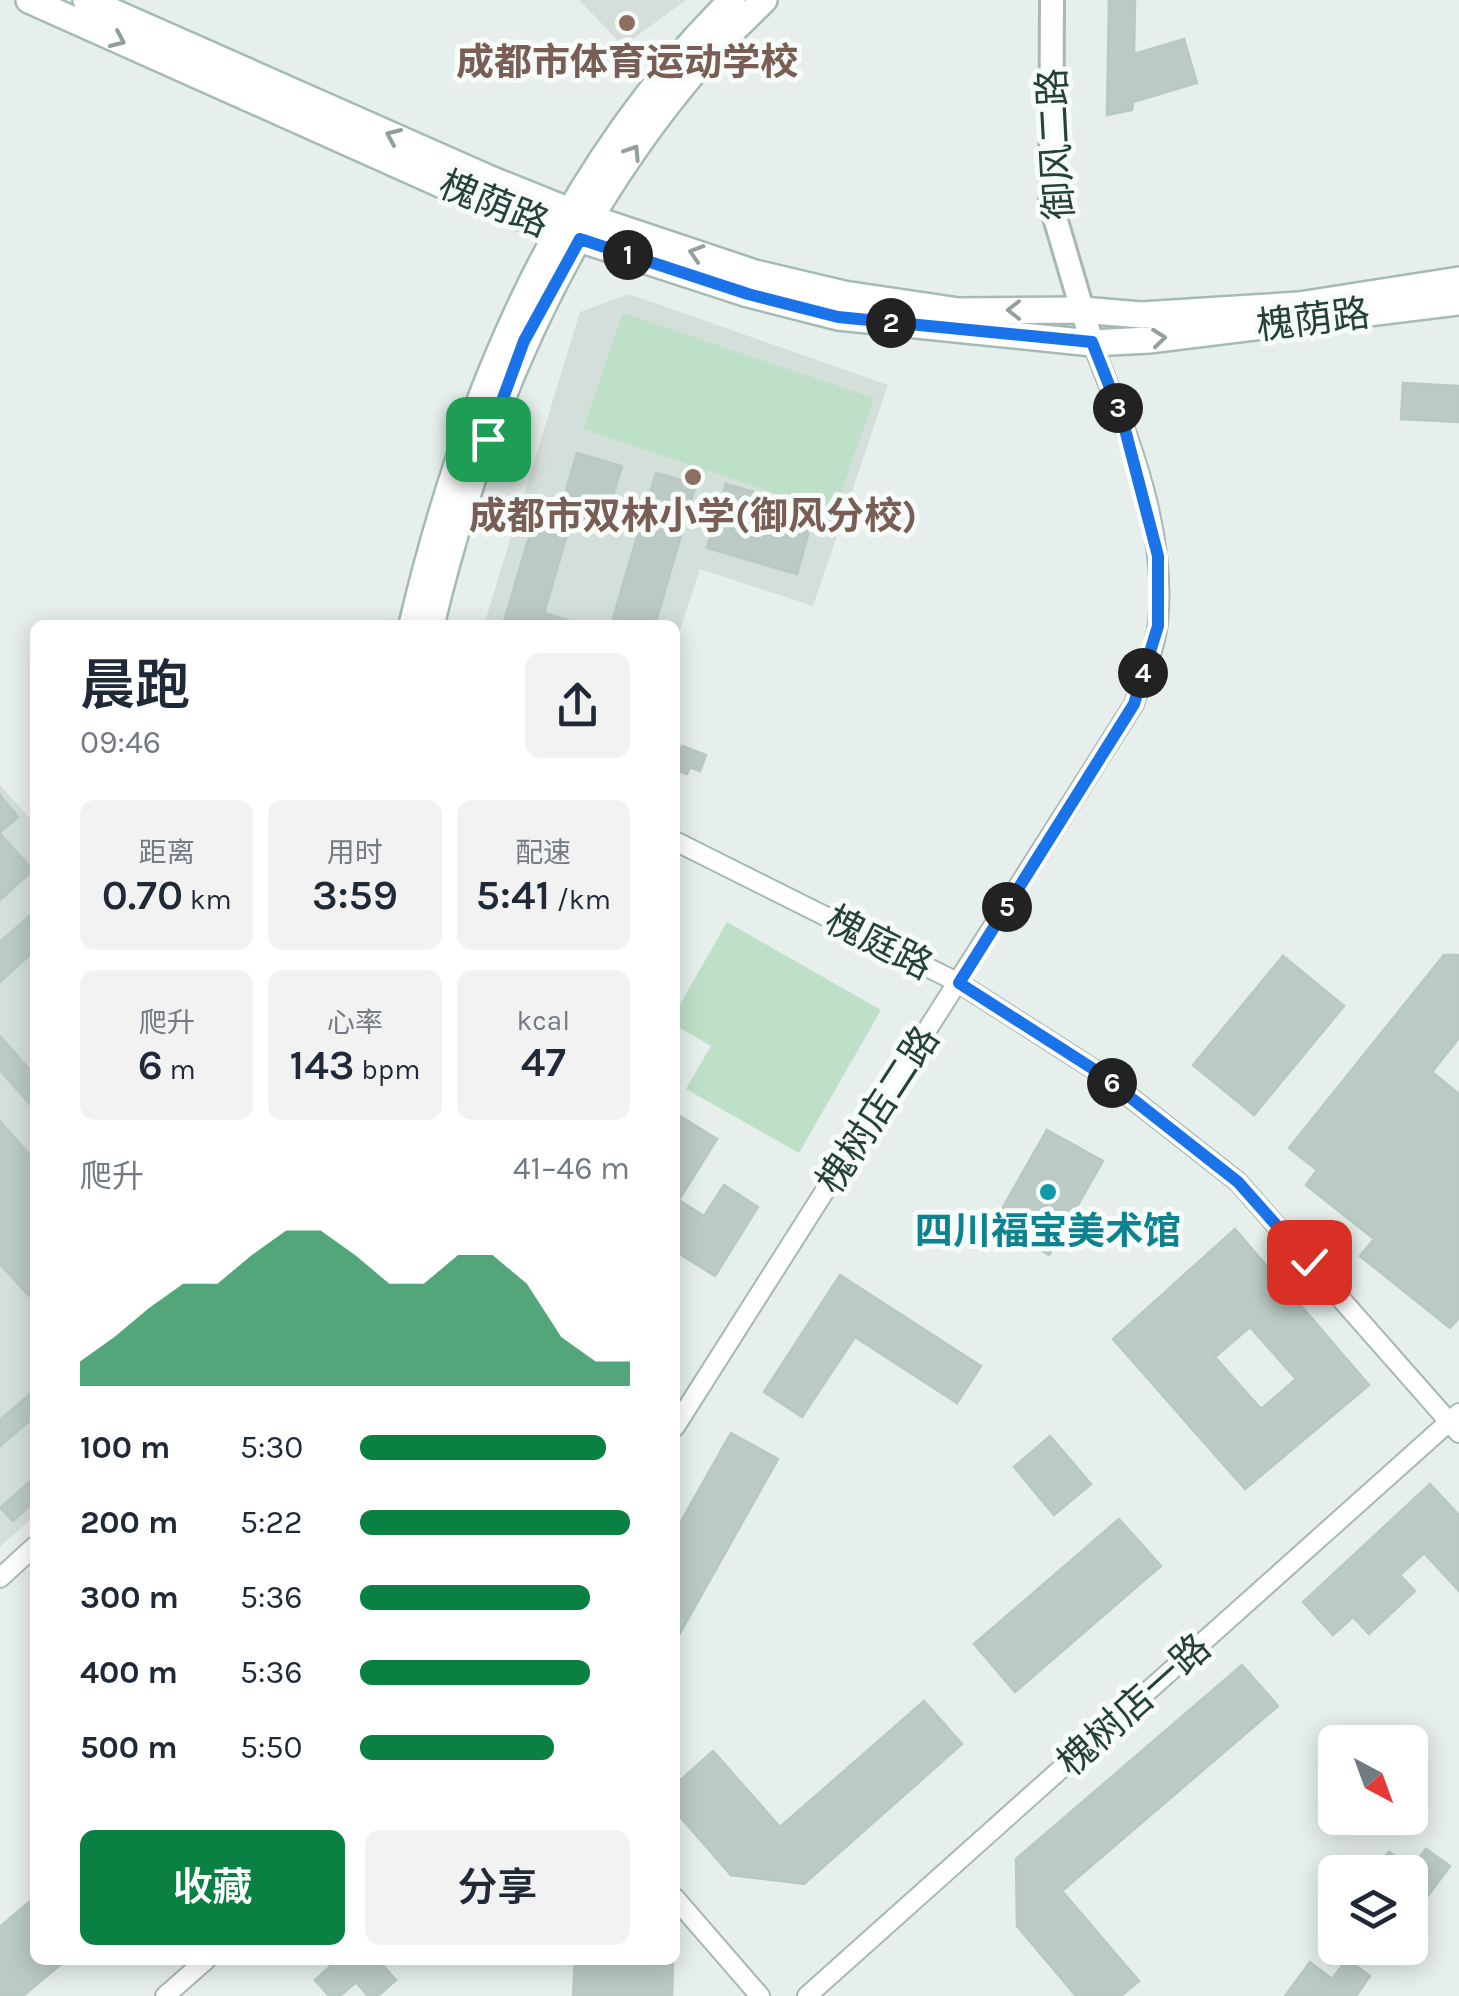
<!DOCTYPE html>
<html lang="zh">
<meta charset="utf-8">
<style>
body{margin:0;font-family:Karla,"Noto Sans SC",sans-serif;background:#f2f2f3;color:#1f2937;height:100vh;display:flex;flex-direction:column;font-size:38px;white-space:nowrap}
*{box-sizing:border-box;margin:0}
p{font-size:32px;color:#747a83}
.icon{flex:none;width:55px;height:55px;fill:none;stroke:currentColor;stroke-width:2;stroke-linecap:round;stroke-linejoin:round}
.map{position:relative;flex:1;overflow:hidden}
.drawer{position:absolute;left:30px;top:620px;width:650px;height:1345px;display:flex;flex-direction:column;background:#fff;border-radius:15px;box-shadow:0 5px 25px #0003}
.drawer>*{flex:none}
.needle{width:65px;rotate:139deg}
.fabs{position:absolute;left:1318px;top:1725px;display:grid;gap:20px}
.fabs a{display:grid;place-items:center;width:110px;height:110px;border-radius:15px;background:#fff;box-shadow:0 5px 25px #0003;font-size:50px}
.pin{position:absolute;display:grid;place-items:center;width:85px;height:85px;color:#fff;margin:-42px;border-radius:20px;box-shadow:0 5px 15px #0006}
.km{position:absolute;width:50px;height:50px;margin:-25px;border-radius:50%;background:#222;color:#fff;font-size:28px;line-height:50px;text-align:center}
.round{display:grid;place-items:center;flex:none;width:105px;height:105px;border-radius:15px;background:#f2f2f3}
.overview{display:flex;align-items:center;justify-content:space-between;height:170px;padding:0 50px}
h1{font-size:55px;font-weight:600;line-height:75px}
.figures{display:grid;grid-template-columns:repeat(3,1fr);gap:15px;height:170px;padding:10px 50px}
.figures div{display:grid;align-content:center;border-radius:15px;background:#f2f2f3;text-align:center}
.figures b{font-size:42px;font-weight:600}
.figures small{font-size:28px;font-weight:400}
.figures p{font-size:28px}
.chart{height:280px;padding:20px 50px}
.chart p{display:flex;justify-content:space-between}
.chart svg{width:100%;height:180px;margin-top:10px;fill:#0b8043;opacity:.7}
.button{display:flex;gap:20px;margin-top:auto;padding:20px 50px}
.button a{flex:1;height:115px;border-radius:15px;background:#0b8043;color:#fff;font-size:40px;font-weight:600;line-height:115px;text-align:center}
.button a+a{background:#f2f2f3;color:#1f2937}
ul{padding:0 50px;list-style:none;font-size:32px}
li{display:grid;grid-template-columns:160px 120px 1fr;align-items:center;height:75px}
li i{height:25px;border-radius:12px;background:#0b8043}
.map>svg:first-child{display:block}
</style>
<div class="map">
<svg width="1459" height="1996" viewBox="0 0 1459 1996">
<rect width="100%" height="100%" fill="#e6efeb"/>
<path fill="#d4dfda" d="M579 0H686L623 46Z
M629 294 888 385 813 606 700 569 675 645V625H484L580 312Z
M0 785 35 824V1515L0 1547Z"/>
<path fill="#bfe0c8" d="M623 313 874 398 834 513 583 429Z
M727 922 881 1010 799 1153 686 1089 711 1046 675 1025V1013Z"/>
<path fill="#bbcac4" stroke="#b8c9c2" stroke-width="2.5" fill-rule="evenodd" d="M1109 0H1135L1134 54 1184 39 1197 83 1133 102 1132 110 1107 115Z
M1403 383 1459 386V422L1401 419Z
M577 453 622 466 604 524 573 515 544 613 570 621V625H503L538 507 559 513Z
M656 473 696 484 655 625H611Z
M726 484 815 510 797 574 707 548Z
M682 746 706 755 700 771 690 767 687 774 675 770Z
M0 795 18 817 0 832Z
M0 834 33 870 0 900Z
M35 911V950L0 982V942Z
M1444 955H1459V1038L1432 1072 1459 1094V1318L1450 1328 1360 1256 1374 1239 1306 1185 1317 1170 1289 1148Z
M1283 956 1344 1006 1254 1115 1193 1065Z
M0 1036 35 1076V1110L0 1070Z
M675 1113 717 1139 679 1200 704 1216 724 1185 758 1207 715 1276 675 1251Z
M0 1121 35 1161V1302L0 1264Z
M1047 1130 1103 1161 1049 1255 994 1223Z
M1235 1229 1369 1385 1245 1489 1113 1339ZM1250 1327 1296 1379 1261 1409 1215 1357Z
M840 1275 981 1366 957 1403 855 1337 802 1417 764 1392Z
M35 1390V1416L0 1446V1420Z
M731 1433 778 1459 675 1642V1532Z
M1050 1436 1091 1484 1054 1515 1014 1467Z
M35 1477V1501L13 1521 0 1508Z
M1430 1484 1459 1515V1591L1424 1553 1400 1575 1415 1591 1369 1634 1353 1617 1333 1635 1303 1602Z
M1119 1519 1161 1566 1015 1692 974 1644Z
M1242 1665 1278 1706 1062 1891 1139 1981 1121 1996H1076L1017 1926 1016 1859Z
M924 1701 962 1744 804 1884 731 1875 675 1811V1785L713 1751 780 1827Z
M1426 1849 1450 1866 1410 1920V1872H1373L1389 1852 1411 1868Z
M35 1897V1960H66L23 1996H0V1927Z
M1347 1959 1370 1976 1356 1996H1285L1310 1962 1332 1979Z
M337 1960H378L396 1980 378 1996H368L356 1982 340 1996H329L315 1980Z
M575 1960H673L672 1996H573Z"/>
<g fill="none" stroke-linecap="round" stroke-linejoin="round">
<defs>
<path id="minor" d="M675 841 959 983 1098 1072 1238 1182 1459 1433
M675 1427 1134 704C1142 678 1155 650 1158 623 1168 528 1126 429 1092 343
M0 1578 35 1546
M675 1898 760 1996
M165 1996 206 1960
M807 1996 1459 1413"/>
<path id="tertiary" d="M1052 0 1051 204 1092 343"/>
<path id="secondary" d="M29 0 476 200 579 239 748 294 838 317 1092 343 1149 340 1459 302
M86 0 488 178 570 211 755 273 844 294 959 311 1082 310 1141 315 1299 305 1459 280
M412 625C466 394 561 169 732 0
M431 625C480 420 565 220 704 60 723 39 744 20 764 0"/>
</defs>
<use href="#minor" stroke="#a8b8b2" stroke-width="22"/>
<use href="#tertiary" stroke="#a8b8b2" stroke-width="28"/>
<use href="#secondary" stroke="#a4bbb3" stroke-width="30"/>
<use href="#minor" stroke="#fff" stroke-width="18"/>
<use href="#tertiary" stroke="#fff" stroke-width="22"/>
<use href="#secondary" stroke="#fff" stroke-width="25"/>
</g>
<defs><path id="oneway-chevron" d="M-2-3.5L2.5 0L-2 3.5" fill="none" stroke-width="1.6" stroke-linecap="round" stroke-linejoin="round" transform="scale(2.5)"/></defs>
<g stroke="#92a09c">
<use href="#oneway-chevron" transform="translate(118 40) rotate(24)"/>
<use href="#oneway-chevron" transform="translate(393 136) rotate(-156)"/>
<use href="#oneway-chevron" transform="translate(633 152) rotate(-57)"/>
<use href="#oneway-chevron" transform="translate(696 253) rotate(-162)"/>
<use href="#oneway-chevron" transform="translate(1014 310) rotate(180)"/>
<use href="#oneway-chevron" transform="translate(1159 338) rotate(-6)"/>
</g>
<g fill="none" stroke-linecap="round" stroke-linejoin="round">
<defs>
<path id="route" d="M488 439 524 341 580 239 748 294 838 317 1092 342 1122 418 1158 556V626L1134 704 959 983 1098 1072 1238 1182 1309 1262"/>
</defs>
<use href="#route" stroke="#fff" stroke-width="20"/>
<use href="#route" stroke="#1a73e8" stroke-width="12"/>
</g>
<g fill="#8d6e63" stroke="#f7fbf9" stroke-width="4">
<circle cx="627" cy="23" r="10"/>
<circle cx="693" cy="477" r="10"/>
</g>
<circle fill="#0f9aa8" stroke="#f7fbf9" stroke-width="4" cx="1048" cy="1192" r="10"/>
<g text-anchor="middle" dominant-baseline="central" stroke-width="10" stroke-linejoin="round" paint-order="stroke">
<g font-size="38" font-weight="bold" fill="#785e54" stroke="#f7fbf9">
<text x="627" y="62">成都市体育运动学校</text>
<text x="693" y="516">成都市双林小学(御风分校)</text>
</g>
<g font-size="38" fill="#24423a" stroke="#f7fbf9">
<text transform="translate(1056 144) rotate(-93)">御风二路</text>
<text transform="translate(494 204) rotate(22)">槐荫路</text>
<text transform="translate(1313 320) rotate(-7)">槐荫路</text>
<text transform="translate(879 943) rotate(27)">槐庭路</text>
<text transform="translate(878 1110) rotate(-57)">槐树店二路</text>
<text transform="translate(1134 1705) rotate(-42)">槐树店一路</text>
</g>
<g font-size="38" font-weight="bold" fill="#0d838f" stroke="#f7fbf9">
<text x="1048" y="1231">四川福宝美术馆</text>
</g>
</g>
</svg>
<div class="fabs">
<a><svg class="needle" viewBox="-14 -14 28 28"><path d="M0-13l5 13h-10z" fill="#e53935"/><path d="M0 13l5-13h-10z" fill="#747a83"/></svg></a>
<a><svg class="icon" aria-label="layers" viewBox="0 0 24 24"><path d="M12 4l9 5-9 5-9-5zM3 14l9 5 9-5"/></svg></a>
</div>
<div class="pin" style="left:488px;top:439px;background:#1e9e55"><svg class="icon" aria-label="arrive" viewBox="0 0 24 24"><path d="M6 21V4h12l-3 4 3 4H6"/></svg></div>
<div class="pin" style="left:1309px;top:1262px;background:#d93025"><svg class="icon" aria-label="check" viewBox="0 0 24 24"><path d="M5 12l5 5 9-10"/></svg></div>
<b class="km" style="left:628px;top:255px">1</b>
<b class="km" style="left:891px;top:323px">2</b>
<b class="km" style="left:1118px;top:408px">3</b>
<b class="km" style="left:1143px;top:673px">4</b>
<b class="km" style="left:1007px;top:907px">5</b>
<b class="km" style="left:1112px;top:1083px">6</b>
<section class="drawer">
<div class="overview"><div><h1>晨跑</h1><p>09:46</p></div><a class="round"><svg class="icon" aria-label="share" viewBox="0 0 24 24"><path d="M12 15V3M7 8l5-5 5 5M5 13v7h14v-7"/></svg></a></div>
<div class="figures">
<div><p>距离</p><b>0.70<small> km</small></b></div>
<div><p>用时</p><b>3:59</b></div>
<div><p>配速</p><b>5:41<small> /km</small></b></div>
</div>
<div class="figures">
<div><p>爬升</p><b>6<small> m</small></b></div>
<div><p>心率</p><b>143<small> bpm</small></b></div>
<div><p>kcal</p><b>47</b></div>
</div>
<div class="chart"><p><span>爬升</span>41–46 m</p>
<svg viewBox="0 0 160 44" preserveAspectRatio="none"><path d="M0 44V38L10 32L20 25L30 19L40 19L50 12L60 6L70 6L80 12L90 19L100 19L110 12L120 12L130 19L140 32L150 38L160 38V44z"/></svg>
</div>
<ul>
<li><b>100 m</b>5:30<i style="width:91%"></i></li>
<li><b>200 m</b>5:22<i style="width:100%"></i></li>
<li><b>300 m</b>5:36<i style="width:85%"></i></li>
<li><b>400 m</b>5:36<i style="width:85%"></i></li>
<li><b>500 m</b>5:50<i style="width:72%"></i></li>
</ul>
<div class="button"><a>收藏</a><a>分享</a></div>
</section>
</div>
